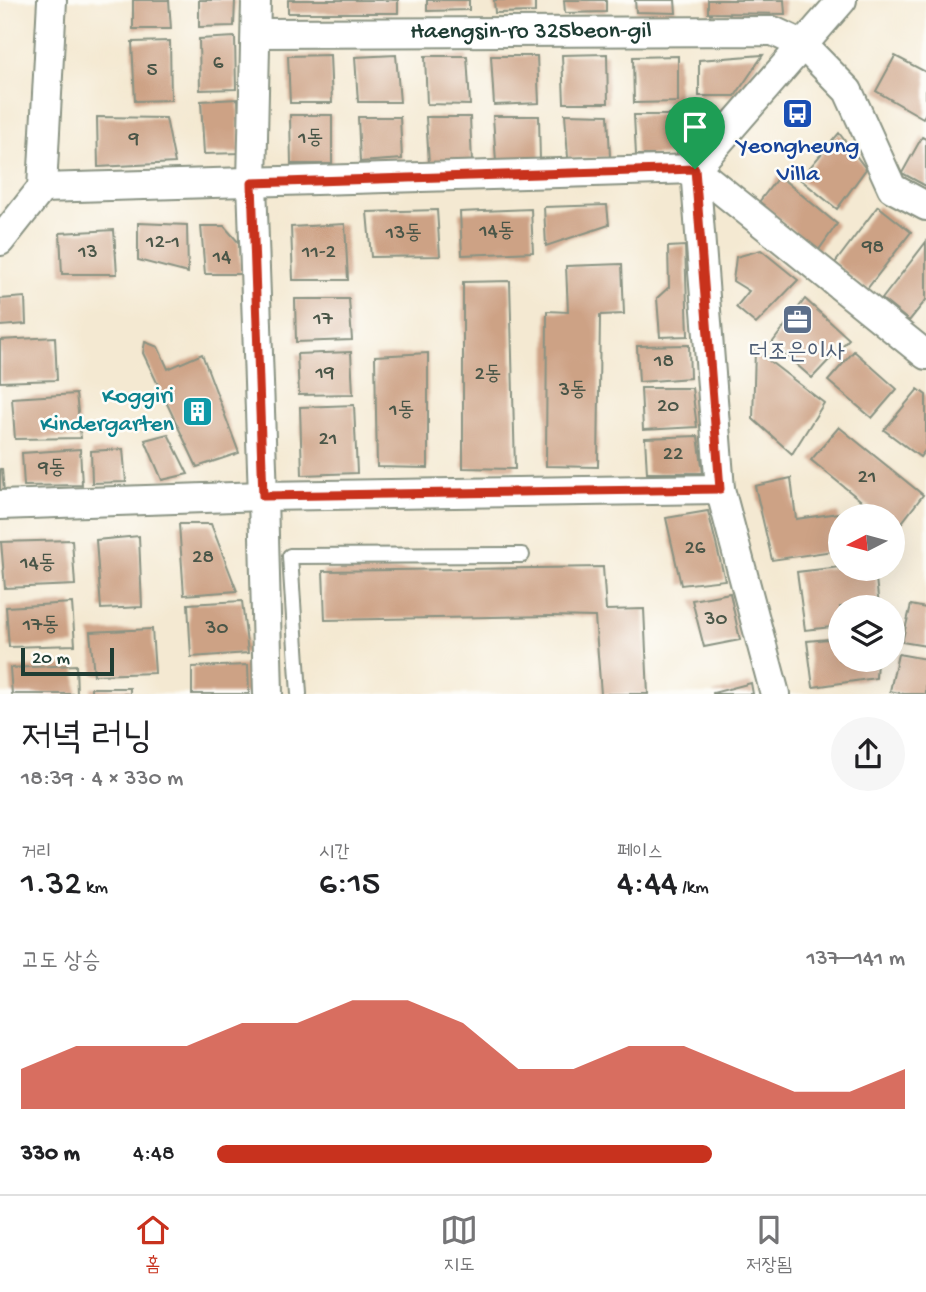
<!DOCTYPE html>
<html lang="ko">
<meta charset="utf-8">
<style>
body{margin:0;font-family:"Gochi Hand","Poor Story",sans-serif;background:#f6f6f6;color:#202124;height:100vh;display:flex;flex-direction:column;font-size:26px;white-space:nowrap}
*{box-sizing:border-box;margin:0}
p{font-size:23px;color:#757577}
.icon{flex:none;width:38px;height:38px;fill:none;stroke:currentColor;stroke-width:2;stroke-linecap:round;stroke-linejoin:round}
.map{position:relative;height:694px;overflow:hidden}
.panel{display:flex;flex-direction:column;background:#fff;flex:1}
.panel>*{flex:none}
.needle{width:46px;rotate:264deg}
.fabs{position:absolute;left:828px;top:504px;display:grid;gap:14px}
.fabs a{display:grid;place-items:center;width:77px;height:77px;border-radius:50%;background:#fff;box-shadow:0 7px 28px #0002;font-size:35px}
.scale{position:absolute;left:21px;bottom:18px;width:93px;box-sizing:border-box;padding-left:7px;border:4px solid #1f3d34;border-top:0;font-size:19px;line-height:24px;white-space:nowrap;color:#1f3d34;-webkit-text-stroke:5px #fdfcf7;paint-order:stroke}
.pin{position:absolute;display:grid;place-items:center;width:60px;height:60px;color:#fff;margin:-72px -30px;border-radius:50% 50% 50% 0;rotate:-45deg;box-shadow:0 0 7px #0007}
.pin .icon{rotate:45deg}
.round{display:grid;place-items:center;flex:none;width:74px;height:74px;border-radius:37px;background:#f6f6f6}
.overview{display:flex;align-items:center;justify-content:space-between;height:119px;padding:0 21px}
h1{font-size:38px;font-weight:600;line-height:52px}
.metrics{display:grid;grid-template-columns:repeat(3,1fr);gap:10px;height:119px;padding:7px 21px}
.metrics div{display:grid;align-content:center}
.metrics b{font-size:35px;font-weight:600}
.metrics small{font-size:19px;font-weight:400}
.metrics p{font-size:19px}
.chart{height:196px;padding:14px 21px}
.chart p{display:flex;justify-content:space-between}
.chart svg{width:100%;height:126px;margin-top:7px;fill:#c8321e;opacity:.7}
ul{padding:0 21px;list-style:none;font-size:23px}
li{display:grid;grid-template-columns:112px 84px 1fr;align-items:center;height:52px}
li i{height:18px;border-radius:9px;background:#c8321e}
.menu{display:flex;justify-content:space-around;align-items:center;height:98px;border-top:2px solid #e0e0e0;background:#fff;font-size:19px;color:#757577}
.menu a{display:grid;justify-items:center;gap:4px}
.menu .current{color:#c8321e}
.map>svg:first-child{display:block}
</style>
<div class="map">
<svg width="926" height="694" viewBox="0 0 926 694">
<rect width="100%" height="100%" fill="#fdfcf7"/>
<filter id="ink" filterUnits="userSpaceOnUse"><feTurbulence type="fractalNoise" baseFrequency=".0143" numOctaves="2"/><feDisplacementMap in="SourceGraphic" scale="14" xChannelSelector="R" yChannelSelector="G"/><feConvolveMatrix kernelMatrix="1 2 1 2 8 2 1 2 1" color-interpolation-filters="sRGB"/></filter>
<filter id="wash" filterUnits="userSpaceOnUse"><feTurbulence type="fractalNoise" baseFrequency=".00686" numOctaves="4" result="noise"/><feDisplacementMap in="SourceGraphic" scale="28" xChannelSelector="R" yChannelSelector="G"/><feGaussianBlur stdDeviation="1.57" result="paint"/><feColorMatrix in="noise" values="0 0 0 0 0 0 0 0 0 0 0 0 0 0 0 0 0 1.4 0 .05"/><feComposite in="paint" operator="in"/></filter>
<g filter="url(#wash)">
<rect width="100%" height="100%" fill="#f4e9d2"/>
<g id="blocks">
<path fill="#cda285" d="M133 0H169L171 29H133Z
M199 0H235L234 26 199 27Z
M288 0H398V13H288Z
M427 0H469V10L427 11Z
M494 0H535V12L495 13Z
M564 0H606V12L565 13Z
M635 0H675L676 13 636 12Z
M708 0H784L785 14 708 13Z
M235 37 236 89 200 90 199 39Z
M170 41 171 100 135 101 132 42Z
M607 54 608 103H564L562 55Z
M330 55 332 103H290L288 56Z
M396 55 400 102H358L355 57Z
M763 55 735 96H699V60Z
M425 56H467L470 105 427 104Z
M491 56H537L539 103 494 105Z
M678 56V102L634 103 633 57Z
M895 56 926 72V113L923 118 876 91Z
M238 99 240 153 204 154 201 101Z
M565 114 608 115 610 157 568 158Z
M290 115H332V164H291Z
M634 115H675L677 155H636Z
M493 116H539L540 161 496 162Z
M97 117 166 118 175 163 98 167Z
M358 117H400L402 159 360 162Z
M426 117H470L472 163H429Z
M839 133 866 169 837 209 800 179Z
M922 137 926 139V186L902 173Z
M779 176 837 224 818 251 759 202Z
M607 205 609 225 546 246 544 207Z
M878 206 911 232 867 289 835 263Z
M531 209 533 252 462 255 460 212Z
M437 210 440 256 371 257 367 212Z
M138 223 187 225 188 273 138 260Z
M345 224 348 280H293L291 227Z
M201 226H224L239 243 241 274H205Z
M114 230 117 274H62L60 233Z
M926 242V300L909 321 882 299Z
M685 246 688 336 660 337 657 298 669 287 668 247Z
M761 250 798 280 756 324 736 307 749 291 733 281 736 257Z
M622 264 624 314 600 315 598 467 546 466 547 311 568 312 566 266Z
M510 281 515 469 463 468V282Z
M25 297 26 324 0 326V299Z
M295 299H349L352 340 296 342Z
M805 299 849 339 812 378 772 343Z
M55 337 57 380 0 382V340Z
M145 342 158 347 168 369 202 354 239 453 197 467 143 353Z
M689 345 690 378 639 382 637 346Z
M755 350 824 403 792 454 753 419Z
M854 351 897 389 872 418 828 381Z
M351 352 353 394 299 395 297 354Z
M428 353V468L377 467 375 356Z
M641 388H692L697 427 643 430Z
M918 389 926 395V449L920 457 884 430Z
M76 394 81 438 15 439 12 398Z
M354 405 357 473 302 475 300 407Z
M839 427 923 495 896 530 892 527V516H880L811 460Z
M168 434 188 474 162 480 145 440Z
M698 436 703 473H647L645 438Z
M80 449 82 485 24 486 22 453Z
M123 449 126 482 92 483 91 451Z
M0 469H2L4 492H0Z
M791 478 796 519 839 513 840 550 772 560 755 486Z
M708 511 725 580 681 585 666 518Z
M179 524H211L237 591 184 595Z
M139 536 142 607 101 609 96 540Z
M72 540 75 585 5 588 1 542Z
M603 567 606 610 644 609 648 694H601L595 617 550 616 325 620 323 571Z
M840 567V569H875L879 607H840V626L805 630 797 572Z
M730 593 740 640 704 647 692 600Z
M242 601 248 653 191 657 188 604Z
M72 603 75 645 9 647 6 607Z
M911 605 926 608V646L902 642Z
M152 629 155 673 94 675 90 632Z
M840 638V660H877L876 678 813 687 807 641Z
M898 654 926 659V694H904L890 691Z
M76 665 77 694H12L10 668Z
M248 665 249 694H192V667Z
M751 683 753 694H713V693Z
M91 688H130V694H91Z"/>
</g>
</g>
<g filter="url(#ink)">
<use href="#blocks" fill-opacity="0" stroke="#8a9383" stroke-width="2"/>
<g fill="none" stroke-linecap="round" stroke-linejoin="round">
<defs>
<path id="lane" d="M299 694 290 556 522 555"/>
<g id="street">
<path d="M256 0 252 183 263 496 268 694"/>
<path id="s1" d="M256 33 773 31 803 45 848 91 892 188 926 206"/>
<path d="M42 188 695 169 926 355"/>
<path d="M0 241 42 188 52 0"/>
<path d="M0 505 263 496 720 489"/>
<path d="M775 694 720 489 695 169 842 0"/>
</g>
</defs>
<use href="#lane" stroke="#8a9383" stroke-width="18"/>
<use href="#street" stroke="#8a9383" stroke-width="32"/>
<use href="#lane" stroke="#fff" stroke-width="14"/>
<use href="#street" stroke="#fff" stroke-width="28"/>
</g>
</g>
<g fill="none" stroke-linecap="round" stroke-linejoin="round" filter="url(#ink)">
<defs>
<path id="route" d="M695 169 720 489 263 496 252 183Z"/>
</defs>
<use href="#route" stroke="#fff" stroke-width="14"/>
<use href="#route" stroke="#c8321e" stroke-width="9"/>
</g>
<defs>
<symbol id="bus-square" viewBox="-11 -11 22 22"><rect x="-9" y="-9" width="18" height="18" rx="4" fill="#1a4fb4" stroke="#fdfcf7"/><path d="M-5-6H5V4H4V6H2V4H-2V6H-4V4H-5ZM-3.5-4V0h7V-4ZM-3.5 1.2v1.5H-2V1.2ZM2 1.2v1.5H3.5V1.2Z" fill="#fff"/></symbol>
<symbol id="office-square" viewBox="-11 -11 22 22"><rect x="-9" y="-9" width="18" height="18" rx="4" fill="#5c6f8a" stroke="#fdfcf7"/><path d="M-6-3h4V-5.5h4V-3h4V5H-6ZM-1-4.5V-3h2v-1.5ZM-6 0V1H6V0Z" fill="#fff"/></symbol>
<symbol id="building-square" viewBox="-11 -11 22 22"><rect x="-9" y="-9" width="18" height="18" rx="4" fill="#0f9aa8" stroke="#fdfcf7"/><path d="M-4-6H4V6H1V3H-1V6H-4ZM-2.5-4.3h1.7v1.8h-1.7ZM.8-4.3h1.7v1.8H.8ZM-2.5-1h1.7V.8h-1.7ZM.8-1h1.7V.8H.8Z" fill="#fff"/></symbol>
</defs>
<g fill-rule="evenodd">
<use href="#bus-square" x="780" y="96" width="35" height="35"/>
<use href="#office-square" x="780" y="302" width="35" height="35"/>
<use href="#building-square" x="180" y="394" width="35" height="35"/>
</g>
<g text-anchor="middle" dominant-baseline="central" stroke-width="5" stroke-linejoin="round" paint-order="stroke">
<g font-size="21" fill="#4a5648">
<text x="218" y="64">6</text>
<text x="152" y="71">5</text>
<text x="311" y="139">1동</text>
<text x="134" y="140">9</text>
<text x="497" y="232">14동</text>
<text x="404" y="234">13동</text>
<text x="163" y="243">12-1</text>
<text x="873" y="248">98</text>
<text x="88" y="253">13</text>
<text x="319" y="253">11-2</text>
<text x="222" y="258">14</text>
<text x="323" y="320">17</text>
<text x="664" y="362">18</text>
<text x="325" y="374">19</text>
<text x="488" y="375">2동</text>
<text x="573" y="391">3동</text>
<text x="668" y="407">20</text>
<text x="402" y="411">1동</text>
<text x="328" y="440">21</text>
<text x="673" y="455">22</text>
<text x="52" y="469">9동</text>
<text x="867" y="478">21</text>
<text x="695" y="549">26</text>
<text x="203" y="558">28</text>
<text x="38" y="564">14동</text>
<text x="716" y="620">30</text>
<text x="41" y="626">17동</text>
<text x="217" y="629">30</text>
</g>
<g font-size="24" fill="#1f3d34" stroke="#fdfcf7">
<text stroke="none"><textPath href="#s1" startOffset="275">Haengsin-ro 325beon-gil</textPath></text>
</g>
<g font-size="24" fill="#164399" stroke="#fdfcf7">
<text x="798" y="147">Yeongheung<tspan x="798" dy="28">Villa</tspan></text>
</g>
<g font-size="24" fill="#4e5e75" stroke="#fdfcf7">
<text x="797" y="353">더조은이사</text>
</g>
<g font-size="24" fill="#0d838f" stroke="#fdfcf7" text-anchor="end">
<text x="174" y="397">Koggiri<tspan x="174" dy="28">Kindergarten</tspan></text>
</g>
</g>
</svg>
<div class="fabs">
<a><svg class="needle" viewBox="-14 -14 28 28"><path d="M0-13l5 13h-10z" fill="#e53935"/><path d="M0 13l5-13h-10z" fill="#757577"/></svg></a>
<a><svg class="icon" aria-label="layers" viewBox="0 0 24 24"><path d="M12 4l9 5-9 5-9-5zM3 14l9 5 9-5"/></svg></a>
</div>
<div class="scale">20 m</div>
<div class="pin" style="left:695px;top:169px;background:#1e9e55"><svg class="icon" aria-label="arrive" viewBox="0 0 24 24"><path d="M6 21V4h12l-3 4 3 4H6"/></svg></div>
</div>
<section class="panel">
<div class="overview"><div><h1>저녁 러닝</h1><p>18:39 · 4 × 330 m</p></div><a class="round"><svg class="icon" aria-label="share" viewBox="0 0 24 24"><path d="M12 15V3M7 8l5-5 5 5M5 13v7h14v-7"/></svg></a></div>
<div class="metrics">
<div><p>거리</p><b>1.32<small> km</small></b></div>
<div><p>시간</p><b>6:15</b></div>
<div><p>페이스</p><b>4:44<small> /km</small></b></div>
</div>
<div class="chart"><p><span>고도 상승</span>137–141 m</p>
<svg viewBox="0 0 160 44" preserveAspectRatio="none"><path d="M0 44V30L10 22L20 22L30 22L40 14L50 14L60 6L70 6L80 14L90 30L100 30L110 22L120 22L130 30L140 38L150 38L160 30V44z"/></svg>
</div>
<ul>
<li><b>330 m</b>4:48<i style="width:72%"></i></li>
</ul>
</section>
<nav class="menu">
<a class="current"><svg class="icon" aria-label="home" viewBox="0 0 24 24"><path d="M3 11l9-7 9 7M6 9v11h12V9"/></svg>홈</a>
<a><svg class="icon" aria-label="map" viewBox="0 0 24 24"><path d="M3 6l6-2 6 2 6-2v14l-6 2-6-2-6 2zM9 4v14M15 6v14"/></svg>지도</a>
<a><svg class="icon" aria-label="saved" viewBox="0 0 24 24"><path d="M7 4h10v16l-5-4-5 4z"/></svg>저장됨</a>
</nav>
